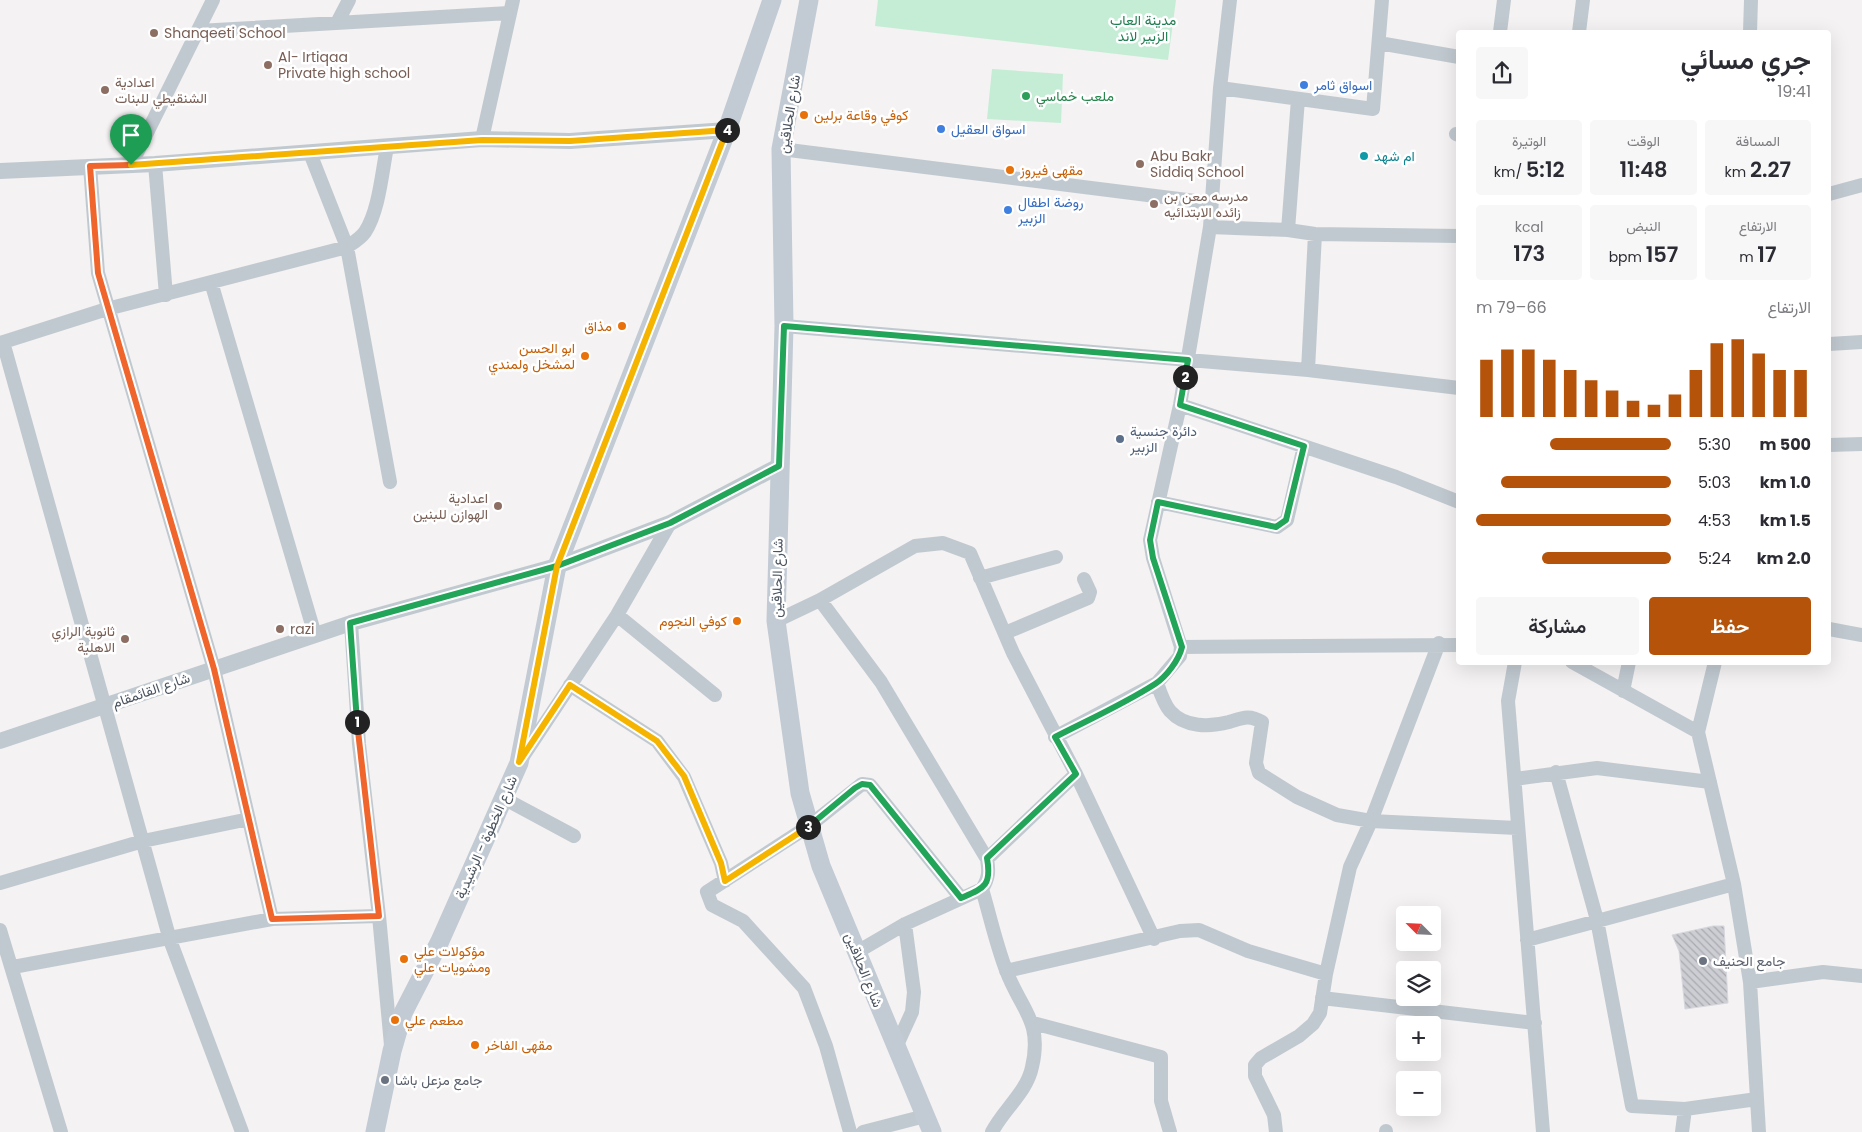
<!DOCTYPE html>
<html lang="ar">
<meta charset="utf-8">
<style>
body{margin:0;font-family:Poppins,Vazirmatn,sans-serif;background:#f7f7f7;color:#2b2b33;direction:rtl;height:100vh;display:flex;flex-direction:column;font-size:19px;white-space:nowrap}
*{box-sizing:border-box;margin:0}
p{font-size:16px;color:#7c7c81}
.icon{flex:none;width:28px;height:28px;fill:none;stroke:currentColor;stroke-width:2;stroke-linecap:round;stroke-linejoin:round}
.map{position:relative;flex:1;overflow:hidden;direction:ltr}
.panel{position:absolute;left:1456px;top:30px;width:375px;height:635px;display:flex;flex-direction:column;background:#fff;border-radius:5px;box-shadow:0 5px 20px #0002;direction:rtl}
.panel>*{flex:none}
.needle{width:32px;rotate:294deg}
.fabs{position:absolute;left:1396px;top:906px;display:grid;gap:10px}
.fabs a{display:grid;place-items:center;width:45px;height:45px;border-radius:5px;background:#fff;box-shadow:0 5px 20px #0002;font-size:25px}
.pin{position:absolute;display:grid;place-items:center;width:42px;height:42px;color:#fff;margin:-51px -21px;border-radius:50% 50% 50% 0;rotate:-45deg;box-shadow:0 0 5px #0007}
.pin .icon{rotate:45deg}
.km{position:absolute;width:25px;height:25px;margin:-12px;border-radius:50%;background:#222;color:#fff;font-size:14px;line-height:25px;text-align:center}
.round{display:grid;place-items:center;flex:none;width:52px;height:52px;border-radius:5px;background:#f7f7f7}
.summary{display:flex;align-items:center;justify-content:space-between;height:85px;padding:0 20px}
h1{font-size:28px;font-weight:600;line-height:38px}
.metrics{display:grid;grid-template-columns:repeat(3,1fr);gap:8px;height:85px;padding:5px 20px}
.metrics div{display:grid;align-content:center;border-radius:5px;background:#f7f7f7;text-align:center}
.metrics b{font-size:21px;font-weight:600}
.metrics small{font-size:14px;font-weight:400}
.metrics p{font-size:14px}
.chart{height:140px;padding:10px 20px}
.chart p{display:flex;justify-content:space-between}
.chart svg{width:100%;height:90px;margin-top:5px;stroke:#b45309;stroke-width:6}
.button{display:flex;gap:10px;margin-top:auto;padding:10px 20px}
.button a{flex:1;height:58px;border-radius:5px;background:#b45309;color:#fff;font-size:20px;font-weight:600;line-height:58px;text-align:center}
.button a+a{background:#f7f7f7;color:#2b2b33}
ul{padding:0 20px;list-style:none;font-size:16px}
li{display:grid;grid-template-columns:80px 60px 1fr;align-items:center;height:38px}
li i{height:12px;border-radius:6px;background:#b45309}
.map>svg:first-child{display:block}
</style>
<div class="map">
<svg width="1862" height="1132" viewBox="0 0 1862 1132">
<defs>
<pattern id="building-back-hatch" width="6" height="6" patternUnits="userSpaceOnUse" patternTransform="scale(1.25)"><rect width="6" height="6" fill="#ccced4"/><path d="M-1 5l2 2M0 0l6 6M5-1l2 2" fill="none" stroke="#a8aaaf"/></pattern>
</defs>
<rect width="100%" height="100%" fill="#f4f2f2"/>
<path fill="#c5edd6" d="M878 0H1176L1168 60 875 26Z
M992 69 1063 74 1061 123 987 119Z"/>
<path fill="url(#building-back-hatch)" stroke="#d7d8dd" d="M1713 926H1724L1728 1003 1685 1009 1679 951 1672 935Z"/>
<g fill="none" stroke-linecap="round" stroke-linejoin="round">
<path stroke="#c1c9d0" stroke-width="14" d="M337 23 349 0
M198 31 509 13
M1500 32 1504 0
M1579 32 1583 0
M1750 32 1751 0
M1379 43 1459 57
M1220 88 1373 109 1382 0
M1456 134 1459 135
M482 139 513 0
M781 149 1211 203
M310 153 347 247 390 482
M155 164 166 295
M131 165 213 0
M90 166 98 273 214 669 272 919
M1829 194 1862 185
M1210 227 1288 230 1315 234 1459 236
M1288 230 1298 99
M211 282 315 635
M784 326 1308 370 1459 388
M3 342 170 940 242 1132
M0 343 107 309 347 247C353 243 361 238 365 232 379 211 382 172 387 147
M1829 344 1862 342
M1308 370 1315 234
M1180 405 1396 477 1459 502
M1829 445 1862 444
M1158 502 1277 527 1287 520 1304 446
M980 578 1056 557
M820 600 881 682 987 859C989 871 989 878 982 889L905 924 857 952
M617 615 715 695
M776 621 820 600 915 546 943 543 970 553 1013 653 1076 774 1154 939
M351 623 359 744 379 916 391 1045
M1829 629 1862 635
M1005 633 1088 598 1090 592 1084 579
M1181 647 1459 645
M1515 662 1508 701 1543 1132
M1572 662 1698 732
M1715 662 1698 732 1734 884 1750 982 1759 1132
M1157 683C1160 692 1164 704 1170 711 1185 728 1210 727 1229 722 1242 718 1249 714 1262 722L1256 763 1259 773 1297 797 1337 815 1371 821 1517 828
M570 685 657 741 684 777 721 863 725 881
M1623 691 1629 662
M1055 737 1157 683 1180 656 1181 647 1153 558 1150 540 1180 405 1210 227 1220 88 1230 0
M522 758 617 615 670 523
M1556 772 1597 920 1632 1106 1685 1109
M1515 779 1597 768 1710 782
M503 798 574 836
M987 859 1076 774
M0 883 143 841 249 819
M982 889C990 916 996 944 1006 970 1020 1009 1043 1020 1032 1067 1027 1092 1003 1110 992 1132
M0 930 61 1132
M1527 940 1734 884
M13 967 272 919 379 916
M1006 971 1180 931 1199 930 1248 951 1326 974
M1750 982 1823 972 1862 976
M1322 998 1535 1023
M1033 1023 1161 1057V1101L1170 1132
M896 1047 912 1012 914 992 905 924
M1386 1131V1132
M850 1132 826 1046 804 988 743 921 712 905 707 892 809 826 862 784 870 785 961 898
M863 1132 925 1116
M1276 1132 1274 1115 1255 1076V1065L1261 1058 1299 1036 1313 1024 1320 1013 1326 974 1350 867 1371 821 1439 643
M1682 1132 1685 1109 1757 1099"/>
<path stroke="#c1c9d0" stroke-width="16" d="M0 171 155 164 482 139 570 141 727 130
M0 741 351 623 557 566 670 523 779 466"/>
<path stroke="#c2cad4" stroke-width="19" d="M809 0 781 149 784 326 776 621 800 793 821 866 932 1132
M375 1132 392 1051 403 1013 440 941 519 763 557 566 727 130 772 0"/>
</g>
<g fill="none" stroke-linecap="round" stroke-linejoin="round">
<defs>
<path id="split-1" d="M131 165 90 166 98 273 214 669 272 919 379 916 357 722"/>
<path id="split-2" d="M357 722 350 623 557 566 670 523 779 466 784 326 1188 360 1185 377"/>
<path id="split-3" d="M808 827 855 788 862 784 870 785 961 898C984 888 992 886 987 858L1076 774 1055 737C1088 720 1124 704 1155 684 1166 677 1179 660 1182 647L1153 558 1150 540 1158 502 1276 527 1286 520 1304 446 1180 405 1185 377"/>
<path id="split-4" d="M727 130 557 566 519 762 570 685 657 741 684 776 721 863 725 881 808 827"/>
<path id="split-5" d="M131 165 482 140 570 141 727 130"/>
</defs>
<use href="#split-1" stroke="#fff" stroke-width="10"/>
<use href="#split-2" stroke="#fff" stroke-width="10"/>
<use href="#split-3" stroke="#fff" stroke-width="10"/>
<use href="#split-4" stroke="#fff" stroke-width="10"/>
<use href="#split-5" stroke="#fff" stroke-width="10"/>
<use href="#split-1" stroke="#f0652b" stroke-width="6"/>
<use href="#split-2" stroke="#22a559" stroke-width="6"/>
<use href="#split-3" stroke="#22a559" stroke-width="6"/>
<use href="#split-4" stroke="#f5b400" stroke-width="6"/>
<use href="#split-5" stroke="#f5b400" stroke-width="6"/>
</g>
<g fill="#8d6e63" stroke="#fff" stroke-width="2">
<circle cx="154" cy="33" r="5"/>
<circle cx="268" cy="65" r="5"/>
<circle cx="105" cy="90" r="5"/>
<circle cx="1140" cy="164" r="5"/>
<circle cx="1154" cy="204" r="5"/>
<circle cx="498" cy="506" r="5"/>
<circle cx="280" cy="629" r="5"/>
<circle cx="125" cy="639" r="5"/>
</g>
<g fill="#3f7fe0" stroke="#fff" stroke-width="2">
<circle cx="1304" cy="85" r="5"/>
<circle cx="941" cy="129" r="5"/>
<circle cx="1008" cy="210" r="5"/>
</g>
<circle fill="#2e9e5b" stroke="#fff" stroke-width="2" cx="1026" cy="96" r="5"/>
<g fill="#e8710a" stroke="#fff" stroke-width="2">
<circle cx="804" cy="115" r="5"/>
<circle cx="1010" cy="170" r="5"/>
<circle cx="622" cy="326" r="5"/>
<circle cx="585" cy="356" r="5"/>
<circle cx="737" cy="621" r="5"/>
<circle cx="404" cy="959" r="5"/>
<circle cx="395" cy="1020" r="5"/>
<circle cx="475" cy="1045" r="5"/>
</g>
<circle fill="#0f9aa8" stroke="#fff" stroke-width="2" cx="1364" cy="156" r="5"/>
<circle fill="#5c6f8a" stroke="#fff" stroke-width="2" cx="1120" cy="439" r="5"/>
<g fill="#6b7280" stroke="#fff" stroke-width="2">
<circle cx="1703" cy="961" r="5"/>
<circle cx="385" cy="1080" r="5"/>
</g>
<g text-anchor="middle" dominant-baseline="central" stroke-width="5" stroke-linejoin="round" paint-order="stroke">
<g font-size="14" fill="#1f7d51" stroke="#fff">
<text x="1143" y="20">مدينة العاب<tspan x="1143" dy="16">الزبير لاند</tspan></text>
</g>
<g font-size="14" fill="#785e54" stroke="#fff" text-anchor="start">
<text x="164" y="33">Shanqeeti School</text>
<text x="278" y="57">Al- Irtiqaa<tspan x="278" dy="16">Private high school</tspan></text>
<text x="115" y="82">اعدادية<tspan x="115" dy="16">الشنقيطي للبنات</tspan></text>
<text x="1150" y="156">Abu Bakr<tspan x="1150" dy="16">Siddiq School</tspan></text>
<text x="1164" y="196">مدرسه معن بن<tspan x="1164" dy="16">زائده الابتدائيه</tspan></text>
<text x="488" y="498" text-anchor="end">اعدادية<tspan x="488" dy="16">الهوازن للبنين</tspan></text>
<text x="290" y="629">razi</text>
<text x="115" y="631" text-anchor="end">ثانوية الرازي<tspan x="115" dy="16">الاهلية</tspan></text>
</g>
<g font-size="14" fill="#366cbe" stroke="#fff" text-anchor="start">
<text x="1314" y="85">اسواق ثامر</text>
<text x="951" y="129">اسواق العقيل</text>
<text x="1018" y="202">روضة اطفال<tspan x="1018" dy="16">الزبير</tspan></text>
</g>
<g font-size="14" fill="#27864d" stroke="#fff" text-anchor="start">
<text x="1036" y="96">ملعب خماسي</text>
</g>
<g font-size="14" fill="#4b545f" stroke="#fff">
<text transform="translate(789 114) rotate(-81)">شارع الحلاقين</text>
<text transform="translate(777 578) rotate(-89)">شارع الحلاقين</text>
<text transform="translate(151 690) rotate(-19)">شارع القائمقام</text>
<text transform="translate(486 837) rotate(-66)">شارع الخطوة - الرشيدية</text>
<text transform="translate(864 970) rotate(68)">شارع الحلاقين</text>
</g>
<g font-size="14" fill="#c56008" stroke="#fff" text-anchor="start">
<text x="814" y="115">كوفي وقاعة برلين</text>
<text x="1020" y="170">مقهى فيروز</text>
<text x="612" y="326" text-anchor="end">مذاق</text>
<text x="575" y="348" text-anchor="end">ابو الحسن<tspan x="575" dy="16">لمشخل ولمندي</tspan></text>
<text x="727" y="621" text-anchor="end">كوفي النجوم</text>
<text x="414" y="951">مؤكولات علي<tspan x="414" dy="16">ومشويات علي</tspan></text>
<text x="405" y="1020">مطعم علي</text>
<text x="485" y="1045">مقهى الفاخر</text>
</g>
<g font-size="14" fill="#0d838f" stroke="#fff" text-anchor="start">
<text x="1374" y="156">ام شهد</text>
</g>
<g font-size="14" fill="#4e5e75" stroke="#fff" text-anchor="start">
<text x="1130" y="431">دائرة جنسية<tspan x="1130" dy="16">الزبير</tspan></text>
</g>
<g font-size="14" fill="#5b616d" stroke="#fff" text-anchor="start">
<text x="1713" y="961">جامع الحنيف</text>
<text x="395" y="1080">جامع مزعل باشا</text>
</g>
</g>
</svg>
<div class="fabs">
<a><svg class="needle" viewBox="-14 -14 28 28"><path d="M0-13l5 13h-10z" fill="#e53935"/><path d="M0 13l5-13h-10z" fill="#7c7c81"/></svg></a>
<a><svg class="icon" aria-label="layers" viewBox="0 0 24 24"><path d="M12 4l9 5-9 5-9-5zM3 14l9 5 9-5"/></svg></a>
<a>+</a>
<a>−</a>
</div>
<div class="pin" style="left:131px;top:165px;background:#1e9e55"><svg class="icon" aria-label="arrive" viewBox="0 0 24 24"><path d="M6 21V4h12l-3 4 3 4H6"/></svg></div>
<b class="km" style="left:357px;top:722px">1</b>
<b class="km" style="left:1185px;top:377px">2</b>
<b class="km" style="left:808px;top:827px">3</b>
<b class="km" style="left:727px;top:130px">4</b>
<section class="panel">
<div class="summary"><div><h1>جري مسائي</h1><p>19:41</p></div><a class="round"><svg class="icon" aria-label="share" viewBox="0 0 24 24"><path d="M12 15V3M7 8l5-5 5 5M5 13v7h14v-7"/></svg></a></div>
<div class="metrics">
<div><p>المسافة</p><b>2.27<small> km</small></b></div>
<div><p>الوقت</p><b>11:48</b></div>
<div><p>الوتيرة</p><b>5:12<small> /km</small></b></div>
</div>
<div class="metrics">
<div><p>الارتفاع</p><b>17<small> m</small></b></div>
<div><p>النبض</p><b>157<small> bpm</small></b></div>
<div><p>kcal</p><b>173</b></div>
</div>
<div class="chart"><p><span>الارتفاع</span>66–79 m</p>
<svg viewBox="0 0 160 44" preserveAspectRatio="none"><path d="M5 44V16M15 44V11M25 44V11M35 44V16M45 44V21M55 44V26M65 44V31M75 44V36M85 44V38M95 44V33M105 44V21M115 44V8M125 44V6M135 44V13M145 44V21M155 44V21"/></svg>
</div>
<ul>
<li><b>500 m</b>5:30<i style="width:62%"></i></li>
<li><b>1.0 km</b>5:03<i style="width:87%"></i></li>
<li><b>1.5 km</b>4:53<i style="width:100%"></i></li>
<li><b>2.0 km</b>5:24<i style="width:66%"></i></li>
</ul>
<div class="button"><a>حفظ</a><a>مشاركة</a></div>
</section>
</div>
